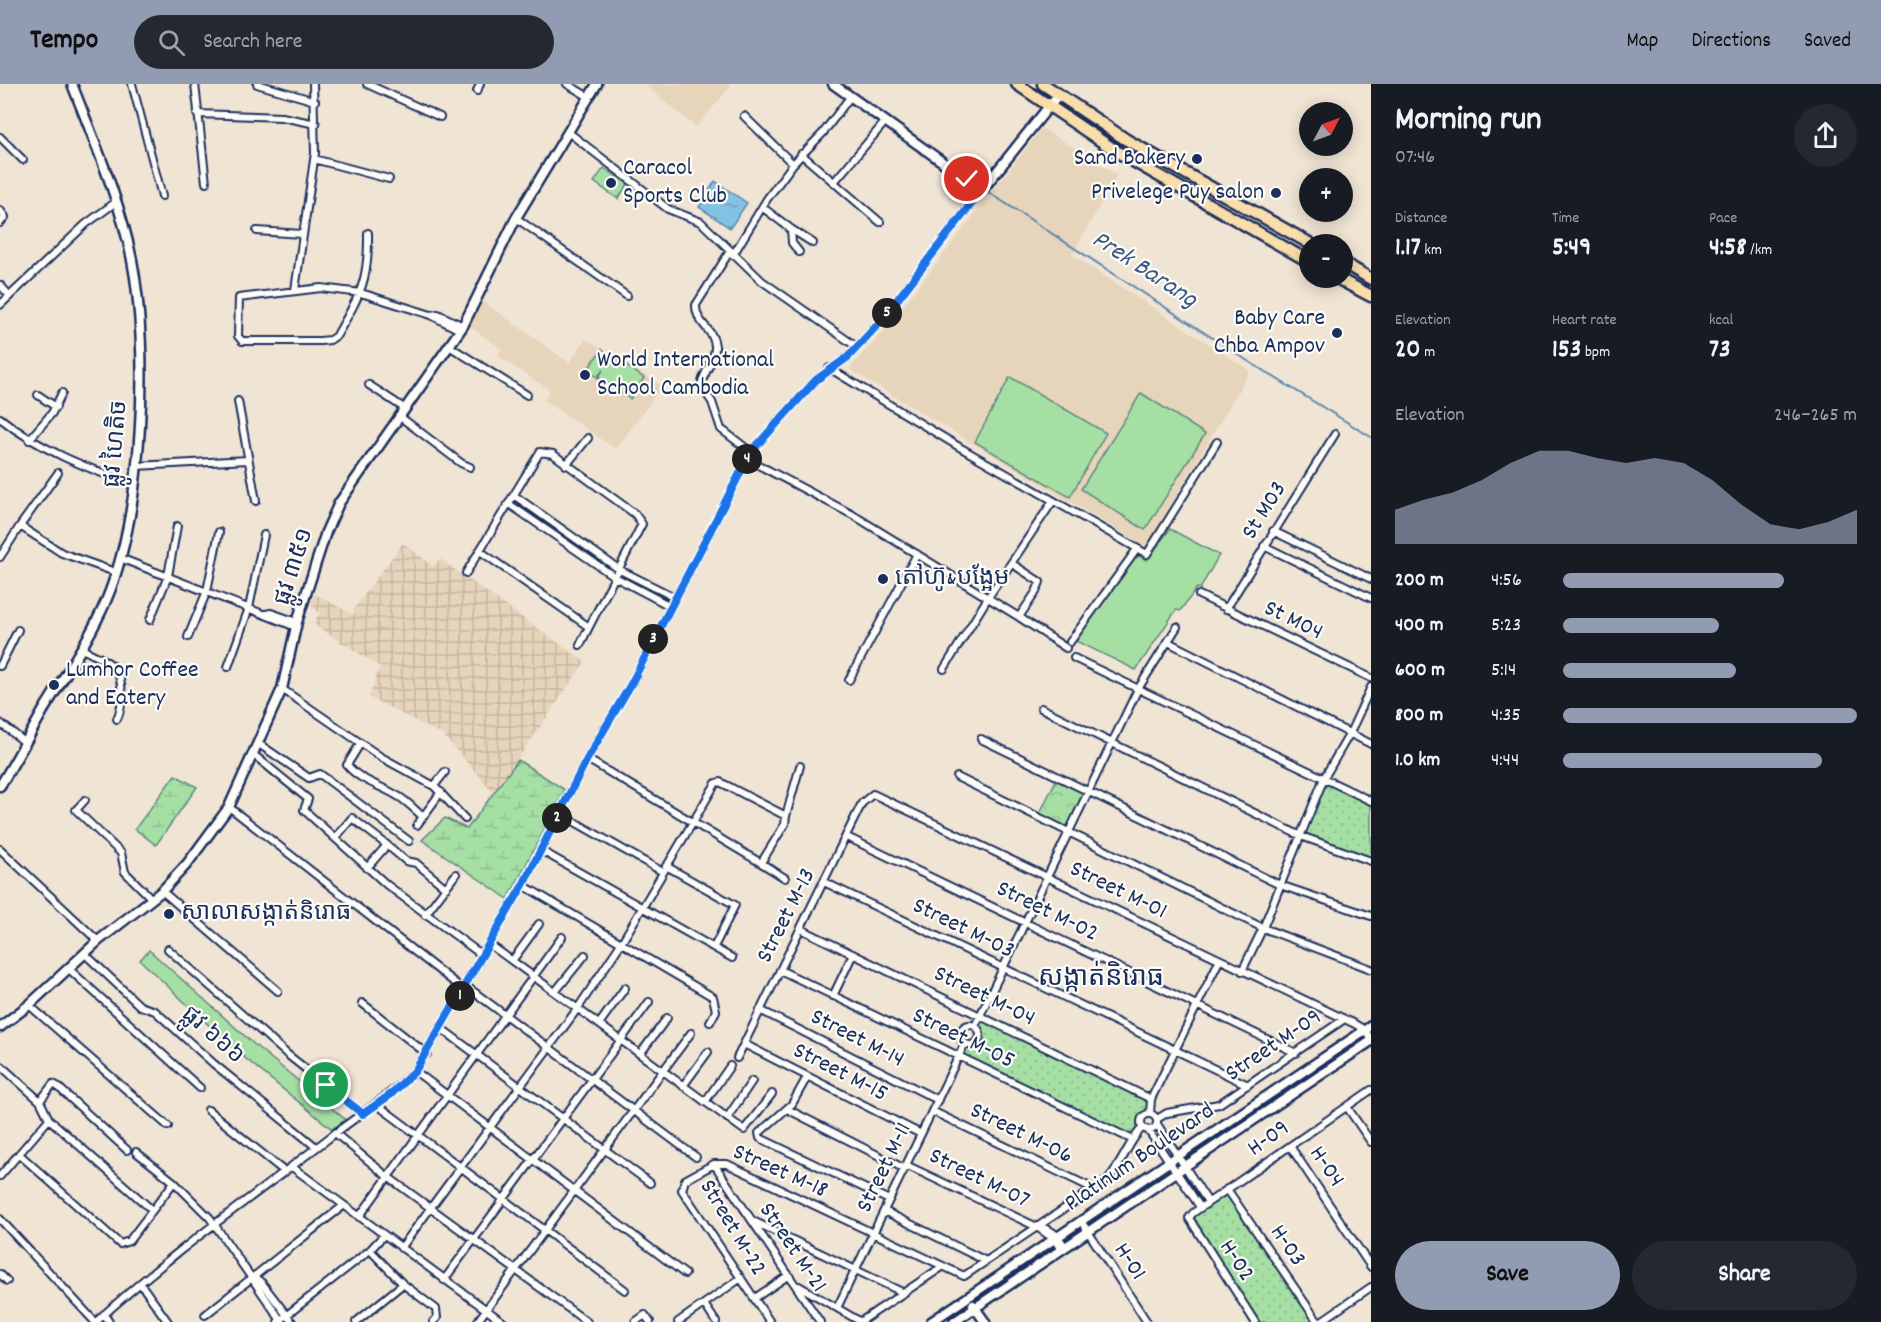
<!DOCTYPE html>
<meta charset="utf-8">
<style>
body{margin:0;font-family:Dekko,"Noto Sans Khmer",sans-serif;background:#242831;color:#f1f3f6;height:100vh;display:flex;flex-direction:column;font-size:22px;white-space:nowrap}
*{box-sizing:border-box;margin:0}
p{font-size:20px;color:#9ea1a6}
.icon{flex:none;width:33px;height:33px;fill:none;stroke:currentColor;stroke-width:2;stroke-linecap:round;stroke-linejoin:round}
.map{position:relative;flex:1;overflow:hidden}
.details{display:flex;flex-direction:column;background:#171b24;width:510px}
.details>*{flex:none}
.needle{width:39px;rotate:49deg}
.tools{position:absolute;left:1299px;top:18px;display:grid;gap:12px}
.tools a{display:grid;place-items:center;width:54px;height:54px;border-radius:50%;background:#171b24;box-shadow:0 3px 15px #0003;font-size:30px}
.pin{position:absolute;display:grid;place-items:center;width:51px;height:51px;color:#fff;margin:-26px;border:3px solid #fff;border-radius:50%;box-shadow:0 2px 6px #0007}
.km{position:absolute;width:30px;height:30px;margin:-15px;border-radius:50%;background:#222;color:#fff;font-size:16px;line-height:30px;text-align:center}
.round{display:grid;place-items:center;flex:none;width:63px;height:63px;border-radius:32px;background:#242831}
.headline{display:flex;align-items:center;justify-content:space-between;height:102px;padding:0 24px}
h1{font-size:33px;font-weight:700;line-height:45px}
.figures{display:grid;grid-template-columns:repeat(3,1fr);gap:9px;height:102px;padding:6px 24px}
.figures div{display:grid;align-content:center}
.figures b{font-size:26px;font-weight:700}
.figures small{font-size:16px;font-weight:400}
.figures p{font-size:16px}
.chart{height:168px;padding:12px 24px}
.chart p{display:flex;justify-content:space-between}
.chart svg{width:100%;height:108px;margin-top:6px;fill:#919bb2;opacity:.7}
.cta{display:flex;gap:12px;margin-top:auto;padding:12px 24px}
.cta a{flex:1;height:69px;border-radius:36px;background:#919bb2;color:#111;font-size:24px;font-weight:700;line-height:69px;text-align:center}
.cta a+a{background:#242831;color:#f1f3f6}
ul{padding:0 24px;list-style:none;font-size:20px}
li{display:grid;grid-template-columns:96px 72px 1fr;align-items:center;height:45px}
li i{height:15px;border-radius:8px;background:#919bb2}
header{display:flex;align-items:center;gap:36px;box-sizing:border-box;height:84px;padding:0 30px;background:#919bb2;color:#111}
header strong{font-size:28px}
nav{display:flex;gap:33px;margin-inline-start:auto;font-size:21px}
.search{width:420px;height:54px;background:#242831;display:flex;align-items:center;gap:15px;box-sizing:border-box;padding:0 21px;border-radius:33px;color:#9ea1a6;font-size:22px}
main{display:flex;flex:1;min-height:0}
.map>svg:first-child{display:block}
</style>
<header>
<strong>Tempo</strong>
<div class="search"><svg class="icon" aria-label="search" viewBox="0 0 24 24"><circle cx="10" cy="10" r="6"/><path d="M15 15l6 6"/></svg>Search here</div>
<nav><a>Map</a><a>Directions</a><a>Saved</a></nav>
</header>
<main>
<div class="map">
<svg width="1371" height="1238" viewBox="0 0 1371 1238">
<defs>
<pattern id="industrial-grid" width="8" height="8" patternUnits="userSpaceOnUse" patternTransform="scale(1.5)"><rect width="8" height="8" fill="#e6d4bb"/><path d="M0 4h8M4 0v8" fill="none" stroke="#c5b6a3"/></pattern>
<pattern id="forest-crowns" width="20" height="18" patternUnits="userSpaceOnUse" patternTransform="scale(1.5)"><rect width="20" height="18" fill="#a5dfa4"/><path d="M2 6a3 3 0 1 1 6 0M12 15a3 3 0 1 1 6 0" fill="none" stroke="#8dc090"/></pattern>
<pattern id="wetland-marsh" width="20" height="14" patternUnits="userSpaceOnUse" patternTransform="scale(1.5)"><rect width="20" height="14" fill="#a5dfa4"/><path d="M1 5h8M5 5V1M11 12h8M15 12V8" fill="none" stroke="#8dc090"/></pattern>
<pattern id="garden-dots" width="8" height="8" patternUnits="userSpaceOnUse" patternTransform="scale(1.5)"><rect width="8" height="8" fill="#a5dfa4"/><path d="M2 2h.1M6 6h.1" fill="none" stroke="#8dc090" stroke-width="1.8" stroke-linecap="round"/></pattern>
<pattern id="water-ripples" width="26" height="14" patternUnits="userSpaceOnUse" patternTransform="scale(1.5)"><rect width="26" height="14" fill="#84c2e4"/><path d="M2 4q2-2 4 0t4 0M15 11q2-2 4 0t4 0" fill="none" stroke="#6b9ebc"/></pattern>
</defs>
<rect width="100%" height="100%" fill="#f0e4d4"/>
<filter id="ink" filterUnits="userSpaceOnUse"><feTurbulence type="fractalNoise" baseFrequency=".0167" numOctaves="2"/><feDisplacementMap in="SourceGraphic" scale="12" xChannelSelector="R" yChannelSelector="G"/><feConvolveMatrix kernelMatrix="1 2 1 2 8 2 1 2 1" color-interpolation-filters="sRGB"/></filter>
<g filter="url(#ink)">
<path fill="#e6d4bb" d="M644 0H729L731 2 696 43Z
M1042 44 1117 91 1072 171 1250 287 1146 463 849 285 884 247Z
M481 216 569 279 586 255 662 302 616 365 544 316 550 306 498 272 502 265 468 241Z"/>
<path fill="url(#industrial-grid)" d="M403 459 433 482 440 475 585 578 494 709 443 651 369 613 380 583 313 540 320 529 310 520 315 510 354 531 355 523Z"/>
<path fill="#a5dfa4" stroke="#608781" stroke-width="1.5" d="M604 84 628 100 618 115 594 98Z
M602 265 644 294 630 315 598 294 603 286 597 293 587 286Z
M1010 293 1106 349 1070 413 975 358Z
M1141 309 1205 350 1145 446 1081 405Z
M1170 445 1219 471 1200 505 1197 504 1180 527 1176 526 1136 586 1076 557 1136 471 1147 476Z
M149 866 256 962 346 1036 332 1045 235 966 140 876Z"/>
<path fill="url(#forest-crowns)" stroke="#608781" stroke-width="1.5" d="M1058 692 1088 707 1070 748 1038 733Z"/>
<path fill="url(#wetland-marsh)" stroke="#608781" stroke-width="1.5" d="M518 676 565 706 508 815 422 756 445 734 467 745Z
M175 691 197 703 156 761 135 745Z"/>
<path fill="url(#garden-dots)" stroke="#608781" stroke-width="1.5" d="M1324 694 1371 717V777L1301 752Z
M980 932 1151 1015 1131 1055 959 973 965 959 973 960 978 957 979 947 975 942Z
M1227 1106 1318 1238H1255L1191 1140 1193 1129Z"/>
<path fill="url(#water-ripples)" stroke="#5a87ae" stroke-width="1.5" d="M715 97 747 119 730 144 699 123Z"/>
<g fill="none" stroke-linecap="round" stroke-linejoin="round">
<path stroke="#5a87ae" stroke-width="2" d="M988 108 1251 279 1371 353"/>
<defs>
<path id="street" d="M132 0 162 112
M195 0 206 99
M257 0 315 17
M367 0 440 33
M567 0 589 13
M477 7 480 0
M197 30 282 33 316 40
M744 32 793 80
M568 48 668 125 701 138 762 197 857 263
M0 53 23 76
M801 70 880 138
M314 75 389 95
M834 98 885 38
M762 123 791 145 792 159 799 168
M0 126 5 133 0 139
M516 134 627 212
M791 145 813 159
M257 147 302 150
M368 149C369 197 360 211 337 251L330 256 320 257H242L238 252 239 214 321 204 361 209 431 231 438 230 463 242
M730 167 696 221C695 239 714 245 715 262 716 276 703 288 701 302L712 318 721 345 751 368
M733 171 767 115 793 80 823 49 850 13
M0 201 10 212
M295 206 315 69 313 0
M0 221 86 140 116 118
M431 231 460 246
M449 262 527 311
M829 284 961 364 1147 470 1217 358
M369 301 404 324
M38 311 56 323
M238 317 256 417
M399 332 461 379 470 383
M0 334C40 366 85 383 133 401
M29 356 52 329 62 309
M747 375 853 431 1019 533 1036 508 1040 498 1011 479
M566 381 588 354
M136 382 248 376
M58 389 20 442 62 469 115 488
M515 412 620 486 674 513
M509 420 615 493 670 522
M1273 447 1371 495
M1264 462 1371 514
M0 473 20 442
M120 474 296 543
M466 489 540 368 553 370 635 430 642 440 589 543 480 467
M1199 511 1371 594
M1226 525 1335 350
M266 530 271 529 297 538
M1019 533 1066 564
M150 536 168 492 177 442
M188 553 207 507 219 448
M1070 558 1137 465
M1168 558 1371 660
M580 561 589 543
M82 565C91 570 108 576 115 584 124 596 123 623 117 635
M1074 574 1371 717
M0 582 18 546
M228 583 249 524 264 451
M944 585 989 512 1053 417
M849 596 917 470
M282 605 381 673 434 702 465 735
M1041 624 1301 752 1371 777
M0 639 26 659
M981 655 1280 801 1371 832
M259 660 309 694 320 690 409 757
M360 660 347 681C360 697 380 701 396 711 406 716 414 725 422 732
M254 671 308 715 304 726 387 801 482 871
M587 675 761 779 785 740 786 732
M957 693 1263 844 1371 885
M434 702 445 688
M85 716 76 726 121 769 125 788 152 815
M229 723 464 906
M559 729 663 788
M417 741 441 708
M336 753 352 734 387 761
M847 753 1296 969
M0 765 98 857
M540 766 732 874
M761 779 785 794
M666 782 735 821 714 863
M367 784 387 761 406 777 416 779 446 804
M824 798 1248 1001
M523 801 713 913 716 927 710 938
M162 807 278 907
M425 831 456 790
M801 845 1151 1015
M489 860 744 1046 772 1010
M168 865 288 971 363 1030
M85 870 140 922 155 927 214 980 316 1063
M512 877 539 840
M69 885 200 1004
M780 886 1131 1055
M1242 887 1263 844 1324 694 1350 649 1371 603
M466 902 696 1073
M555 908 585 871
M833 912 853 870
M362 919 427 970
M29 921 168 1042
M760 926 938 1016
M599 940 625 904
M960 951a10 10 0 1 1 20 0a10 10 0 1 1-20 0Z
M975 942 1138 605 1177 543
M442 945 650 1099
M744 960 921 1050
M640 970 667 934
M737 974 862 719 873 710 1353 939 1365 946 1371 955
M0 981 40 1017 49 1035 152 1126
M415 987 685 1190
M807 993 792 1020 759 1049 760 1054 889 1116
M683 1002 708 968
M40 1017 53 1000 57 1002 127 1066
M705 1018 730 982
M376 1020 625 1206
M1347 1023 1371 1058
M787 1025 905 1085
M208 1026 285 1088
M932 1027 1094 1105
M1150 1030 1151 1015 1219 877
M1141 1038a8 8 0 1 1 16 0a8 8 0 1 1-16 0Z
M727 1034 752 997
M1157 1035 1167 1029 1219 1020 1343 936
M1157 1040 1208 1118
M1148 1046 1200 1123
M335 1049 388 1093 587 1238
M1290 1062 1371 1183
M136 1068 174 1098 210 1134 282 1238
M19 1070 120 1160 129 1157 174 1098
M714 1080 820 1238
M906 1081 1037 1143 1054 1155 1061 1166
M292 1083 503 1238
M0 1092 49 1035
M1227 1105 1318 1238
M884 1127 986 1177
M359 1133 562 853
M0 1135 95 1238
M1081 1137 1147 1238
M755 1138 904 1209
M1037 1143C1051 1144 1058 1151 1065 1163
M401 1164 578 924 622 858 716 699 720 698 786 732 800 682
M370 1166 403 1200 436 1225 437 1234 433 1238
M0 1190 7 1197
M254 1193 262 1199 292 1238
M444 1196 649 918
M140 1199 168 1238
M799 1202 861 1238
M755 1214 789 1191
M704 1220 716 1238
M837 1224 965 959
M104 1230 109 1238
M205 1231 343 1122
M96 1238C168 1171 251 1114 329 1054 358 1031 389 1013 415 987L523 801 587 675 631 600 751 368 816 296 848 273 880 238 982 106
M278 1238 370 1166 384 1151
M356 1238 403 1200
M477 1238 691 949
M635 1238 645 1231 650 1238
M678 1238 741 1194
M770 1238 682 1106 685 1096 714 1080H727L964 1192 1107 1096C1123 1080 1127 1059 1143 1043
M860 1238 942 1183
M1255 1238 1189 1134 1193 1129 1371 1006
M1320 1238 1371 1203"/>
<path id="secondary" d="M833 0 982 106 1058 11
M0 702C15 678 29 652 43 627 65 591 89 556 106 517 143 429 150 269 132 176 120 116 94 57 72 0
M0 943 29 921 98 857 162 807 187 780 229 723 282 605 297 538 326 448 339 419 463 242 516 134 597 0
M973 1221 985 1238
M931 1238 1371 942
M954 1238 1371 957"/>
<path id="highway" d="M1017 0 1119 69 1310 178
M1043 0 1125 55 1311 160
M1342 178 1371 195
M1337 194 1371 212"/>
</defs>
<use href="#street" stroke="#1b2f5e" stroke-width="10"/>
<use href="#secondary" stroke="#1b2f5e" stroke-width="13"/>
<use href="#highway" stroke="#1b2f5e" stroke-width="15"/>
<use href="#street" stroke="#fdfcf7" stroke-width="6"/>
<use href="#secondary" stroke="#fdfcf7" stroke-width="8"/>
<use href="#highway" stroke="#f9deab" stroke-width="10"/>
</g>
</g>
<g fill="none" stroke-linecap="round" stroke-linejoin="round" filter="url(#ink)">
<defs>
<path id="route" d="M326 1001 363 1030 390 1011 415 987 523 801 587 675 631 600 751 368 816 296 848 273 880 238 982 106 967 95"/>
</defs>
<use href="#route" stroke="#fff" stroke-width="12"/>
<use href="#route" stroke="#1a73e8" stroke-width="8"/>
</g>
<g fill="#1b2f5e" stroke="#fdfcf7" stroke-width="2">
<circle cx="1197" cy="75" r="6"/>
<circle cx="611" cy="99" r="6"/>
<circle cx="1276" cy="109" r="6"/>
<circle cx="1337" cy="249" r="6"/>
<circle cx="585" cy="291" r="6"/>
<circle cx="883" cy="495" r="6"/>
<circle cx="54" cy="601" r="6"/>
<circle cx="169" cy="830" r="6"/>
</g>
<g text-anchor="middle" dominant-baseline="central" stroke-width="4.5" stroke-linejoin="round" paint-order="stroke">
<g font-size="24" fill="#1b2f5e" stroke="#fdfcf7" text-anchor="start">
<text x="1185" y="75" text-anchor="end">Sand Bakery</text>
<text x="623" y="85">Caracol<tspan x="623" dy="28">Sports Club</tspan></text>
<text x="1264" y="109" text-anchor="end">Privelege Puy salon</text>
<text x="1325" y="235" text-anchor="end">Baby Care<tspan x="1325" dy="28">Chba Ampov</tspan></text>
<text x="597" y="277">World International<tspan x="597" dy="28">School Cambodia</tspan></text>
<text x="895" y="495">តៅហ៊ូ&amp;បង្អែម</text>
<text x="66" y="587">Lumhor Coffee<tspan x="66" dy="28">and Eatery</tspan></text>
<text x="181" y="830">សាលាសង្កាត់និរោធ</text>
</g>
<g font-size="24" fill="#1b2f5e" stroke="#fdfcf7">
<text transform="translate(117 360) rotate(-85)">ផ្លូវ ហៃតិច</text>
<text transform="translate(1265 427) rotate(-58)">St M03</text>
<text transform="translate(295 483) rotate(-72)">ផ្លូវ ៣៥១</text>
<text transform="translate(1293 537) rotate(26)">St M04</text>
<text transform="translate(1118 807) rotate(26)">Street M-01</text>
<text transform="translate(1047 828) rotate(26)">Street M-02</text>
<text transform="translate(787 832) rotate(-63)">Street M-13</text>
<text transform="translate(963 845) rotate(26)">Street M-03</text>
<text transform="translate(984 913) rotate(26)">Street M-04</text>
<text transform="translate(212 952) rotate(41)">ផ្លូវ ៦៦៦</text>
<text transform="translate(857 955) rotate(27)">Street M-14</text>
<text transform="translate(963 955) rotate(26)">Street M-05</text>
<text transform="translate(1274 962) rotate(-34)">Street M-09</text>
<text transform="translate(840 989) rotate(27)">Street M-15</text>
<text transform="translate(1021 1050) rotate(26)">Street M-06</text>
<text transform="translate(1269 1055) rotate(-35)">H-09</text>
<text transform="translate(1140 1074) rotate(-34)">Platinum Boulevard</text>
<text transform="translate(1326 1083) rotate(56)">H-04</text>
<text transform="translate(885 1084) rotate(-64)">Street M-11</text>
<text transform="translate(780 1088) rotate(24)">Street M-18</text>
<text transform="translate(979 1095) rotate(26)">Street M-07</text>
<text transform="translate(732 1144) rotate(59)">Street M-22</text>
<text transform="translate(1287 1162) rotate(56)">H-03</text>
<text transform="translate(792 1164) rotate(56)">Street M-21</text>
<text transform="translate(1236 1177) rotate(57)">H-02</text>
<text transform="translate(1129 1178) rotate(57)">H-01</text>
</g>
<g font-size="26" font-style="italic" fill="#3a5b86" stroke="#fdfcf7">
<text transform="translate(1144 186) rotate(33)">Prek Barang</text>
</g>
<g font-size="27" fill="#1b2f5e" stroke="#fdfcf7">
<text x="1101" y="895">សង្កាត់និរោធ</text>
</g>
</g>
</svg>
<div class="tools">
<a><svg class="needle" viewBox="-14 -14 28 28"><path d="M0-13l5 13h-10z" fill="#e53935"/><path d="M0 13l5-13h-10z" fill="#9ea1a6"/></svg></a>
<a>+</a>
<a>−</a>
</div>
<div class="pin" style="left:326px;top:1001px;background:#1e9e55"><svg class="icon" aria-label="arrive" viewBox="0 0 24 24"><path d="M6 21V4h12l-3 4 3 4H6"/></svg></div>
<div class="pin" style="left:967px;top:95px;background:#d93025"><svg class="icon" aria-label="check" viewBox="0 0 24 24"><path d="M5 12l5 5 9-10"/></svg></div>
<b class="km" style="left:460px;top:912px">1</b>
<b class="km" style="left:557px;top:734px">2</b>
<b class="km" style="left:653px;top:555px">3</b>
<b class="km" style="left:747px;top:375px">4</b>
<b class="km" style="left:887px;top:229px">5</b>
</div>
<section class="details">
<div class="headline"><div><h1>Morning run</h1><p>07:46</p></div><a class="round"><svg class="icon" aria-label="share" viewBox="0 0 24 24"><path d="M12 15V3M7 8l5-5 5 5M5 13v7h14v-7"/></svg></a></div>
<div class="figures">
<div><p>Distance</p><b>1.17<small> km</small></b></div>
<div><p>Time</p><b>5:49</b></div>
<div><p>Pace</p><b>4:58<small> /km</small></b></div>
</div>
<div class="figures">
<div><p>Elevation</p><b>20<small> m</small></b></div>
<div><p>Heart rate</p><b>153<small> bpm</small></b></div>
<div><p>kcal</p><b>73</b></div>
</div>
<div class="chart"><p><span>Elevation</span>246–265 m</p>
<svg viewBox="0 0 160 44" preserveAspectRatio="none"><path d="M0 44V30L10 26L20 23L30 18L40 11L50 6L60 6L70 9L80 11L90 9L100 11L110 18L120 28L130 36L140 38L150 35L160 30V44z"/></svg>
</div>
<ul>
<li><b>200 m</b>4:56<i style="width:75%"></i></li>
<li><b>400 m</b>5:23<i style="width:53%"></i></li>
<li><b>600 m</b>5:14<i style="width:59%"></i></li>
<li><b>800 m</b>4:35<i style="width:100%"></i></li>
<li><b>1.0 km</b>4:44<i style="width:88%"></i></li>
</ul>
<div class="cta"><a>Save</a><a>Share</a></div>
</section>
</main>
